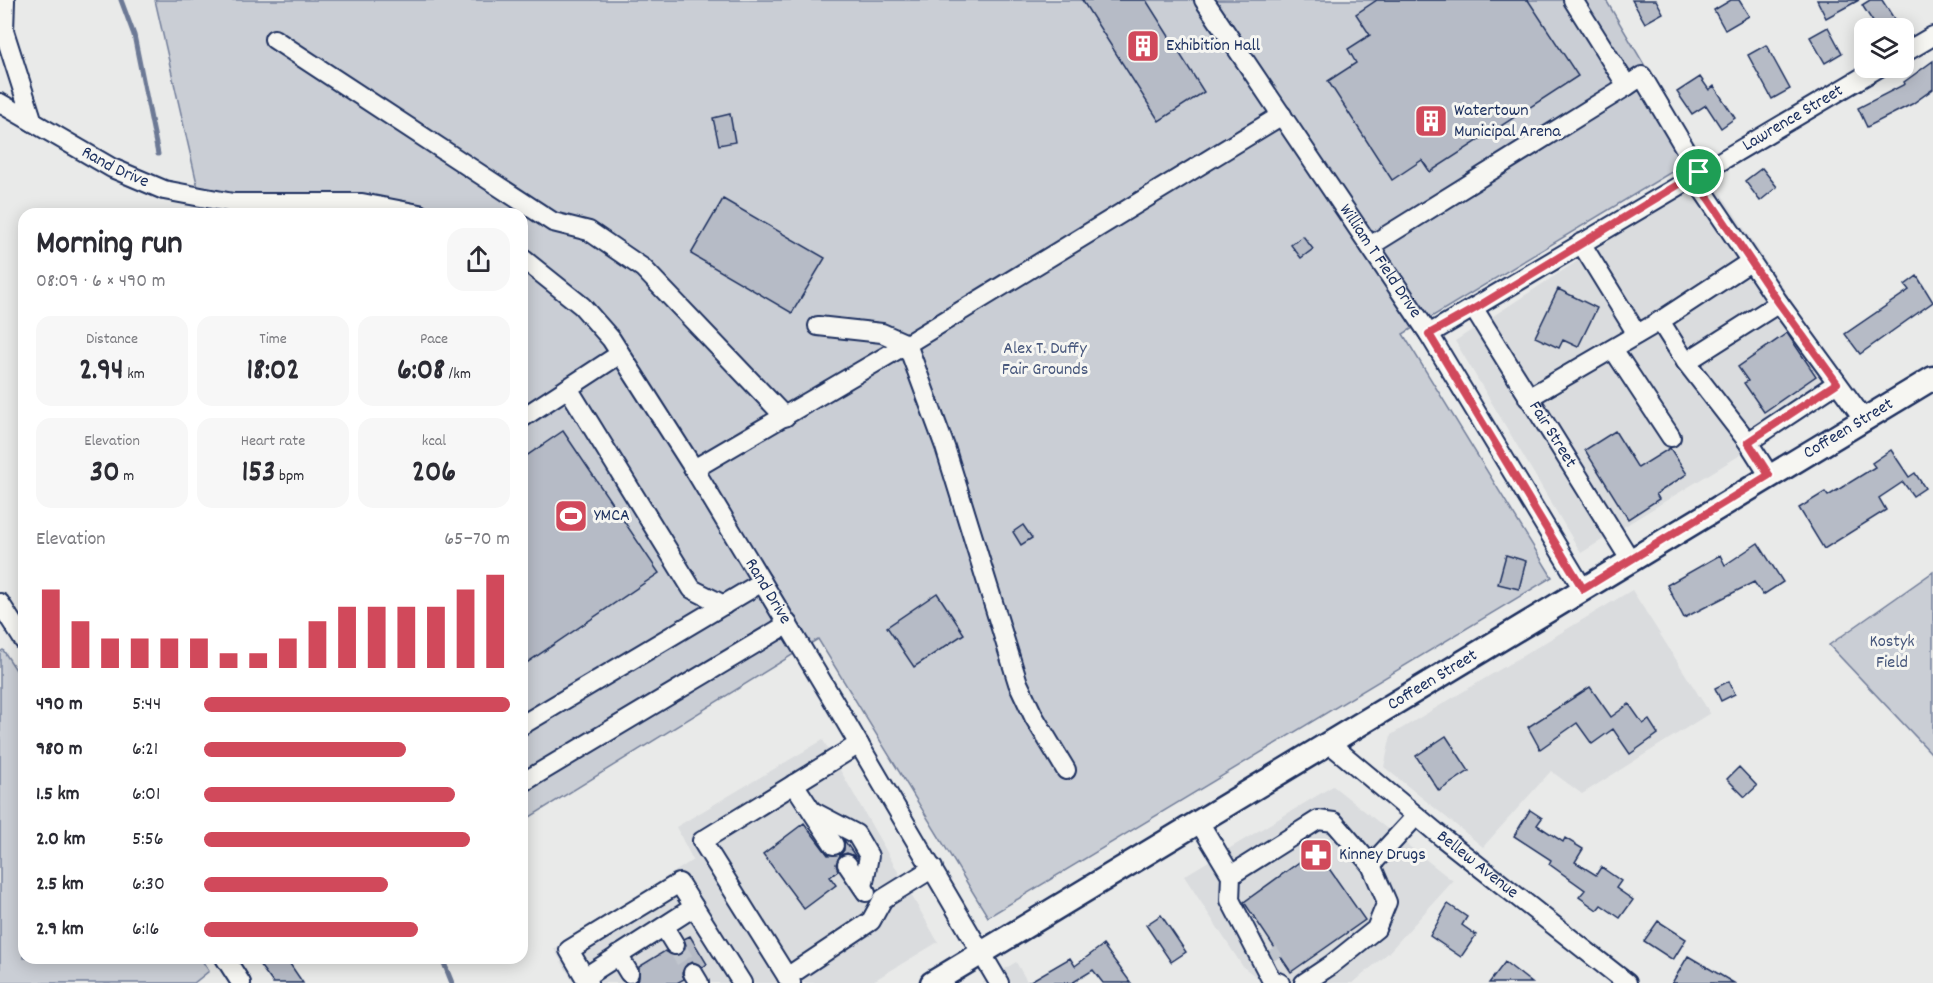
<!DOCTYPE html>
<meta charset="utf-8">
<style>
body{margin:0;font-family:Dekko,sans-serif;background:#f7f7f7;color:#2b2b33;height:100vh;display:flex;flex-direction:column;font-size:22px;white-space:nowrap}
*{box-sizing:border-box;margin:0}
p{font-size:20px;color:#7c7c81}
.icon{flex:none;width:33px;height:33px;fill:none;stroke:currentColor;stroke-width:2;stroke-linecap:round;stroke-linejoin:round}
.map{position:relative;flex:1;overflow:hidden}
.side{position:absolute;left:18px;top:208px;width:510px;height:756px;display:flex;flex-direction:column;background:#fff;border-radius:18px;box-shadow:0 3px 15px #0003}
.side>*{flex:none}
.fabs{position:absolute;left:1854px;top:18px;display:grid;gap:12px}
.fabs a{display:grid;place-items:center;width:60px;height:60px;border-radius:12px;background:#fff;box-shadow:0 3px 15px #0003;font-size:30px}
.pin{position:absolute;display:grid;place-items:center;width:51px;height:51px;color:#fff;margin:-26px;border:3px solid #fff;border-radius:50%;box-shadow:0 2px 6px #0007}
.round{display:grid;place-items:center;flex:none;width:63px;height:63px;border-radius:18px;background:#f7f7f7}
.head{display:flex;align-items:center;justify-content:space-between;height:102px;padding:0 18px}
h1{font-size:33px;font-weight:800;line-height:45px}
.stats{display:grid;grid-template-columns:repeat(3,1fr);gap:9px;height:102px;padding:6px 18px}
.stats div{display:grid;align-content:center;border-radius:15px;background:#f7f7f7;text-align:center}
.stats b{font-size:30px;font-weight:800}
.stats small{font-size:16px;font-weight:400}
.stats p{font-size:16px}
.chart{height:168px;padding:12px 18px}
.chart p{display:flex;justify-content:space-between}
.chart svg{width:100%;height:108px;margin-top:6px;stroke:#d1495b;stroke-width:6}
ul{padding:0 18px;list-style:none;font-size:20px}
li{display:grid;grid-template-columns:96px 72px 1fr;align-items:center;height:45px}
li i{height:15px;border-radius:8px;background:#d1495b}
.map>svg:first-child{display:block}
</style>
<div class="map">
<svg width="1933" height="983" viewBox="0 0 1933 983">
<rect width="100%" height="100%" fill="#e9eae9"/>
<filter id="ink" filterUnits="userSpaceOnUse"><feTurbulence type="fractalNoise" baseFrequency=".0167" numOctaves="2"/><feDisplacementMap in="SourceGraphic" scale="12" xChannelSelector="R" yChannelSelector="G"/><feConvolveMatrix kernelMatrix="1 2 1 2 8 2 1 2 1" color-interpolation-filters="sRGB"/></filter>
<g filter="url(#ink)">
<path fill="#dadcde" d="M1709 175 1849 388 1581 553 1455 341Z
M1632 590 1710 713 1582 794 1551 771 1483 847 1384 767 1391 735Z
M823 740 938 942 870 983H574L554 949 693 860 676 827Z
M1333 786 1453 881 1388 953 1353 983H1265L1243 967 1184 876Z
M1016 962 1028 983H982Z"/>
<path fill="#caced5" stroke="#727e9a" stroke-width="1.5" d="M155 0H1606L1698 156 1403 334 1552 577 988 917 818 639 522 822V214H204Z
M1933 572V755L1829 645Z
M3 650 24 682V958L201 959 209 971 194 983H0V652Z"/>
<g fill="none" stroke-linecap="round" stroke-linejoin="round">
<path stroke="#6c7995" stroke-width="5" d="M121 0 134 35 158 154
M442 958 452 983"/>
</g>
<path fill="#b6bbc6" stroke="#1b2f5e" stroke-width="1.5" d="M1082 0H1146L1204 92 1159 121Z
M1377 0H1528L1578 76 1430 172 1422 160 1392 180 1328 81 1356 63 1348 49 1370 35 1356 14Z
M1632 0H1656L1663 13 1645 23Z
M1731 0H1739L1749 16 1725 30 1714 10Z
M1817 0H1859L1826 18Z
M1870 0H1882L1900 28H1877L1862 5Z
M1828 27 1842 53 1825 63 1810 37Z
M1766 45 1790 89 1772 99 1748 55Z
M1933 61V89L1912 104 1867 127 1858 108 1905 84 1904 82Z
M1700 77 1709 90 1714 86 1735 118 1721 128 1706 105 1692 114 1677 92Z
M730 114 735 142 719 145 713 118Z
M1762 168 1777 187 1760 201 1745 181Z
M723 199 825 258 792 313 691 254Z
M1303 236 1313 249 1301 258 1291 245Z
M1917 276 1933 302 1860 354 1845 334 1909 290 1905 285Z
M1558 289 1597 308 1578 347 1563 340 1559 348 1535 337Z
M1787 333 1816 376 1764 412 1744 383 1748 381 1738 367Z
M563 431 659 573 522 666V459Z
M1615 431 1638 468 1670 448 1687 474 1656 494 1659 499 1628 519 1585 450Z
M1891 450 1909 477 1915 473 1925 488 1913 496 1903 482 1879 498 1886 510 1824 549 1799 508 1825 492 1828 496 1875 467 1872 463Z
M1023 525 1032 538 1021 545 1013 532Z
M1758 543 1783 582 1763 595 1754 582 1684 618 1667 585 1720 555 1725 565Z
M1506 555 1526 561 1519 589 1498 584Z
M937 593 964 634 914 667 887 627Z
M1729 681 1735 694 1721 701 1715 688Z
M1590 687 1611 717 1629 704 1643 724 1649 720 1658 734 1630 754 1613 729 1592 744 1577 723 1540 749 1528 727Z
M1446 736 1469 771 1439 791 1416 756Z
M1739 767 1757 786 1745 797 1727 779Z
M1530 810 1542 818 1537 825 1563 842 1565 838 1583 849 1575 862 1596 875 1601 867 1621 881 1616 888 1633 900 1620 918 1601 905 1597 910 1579 897 1585 890 1549 864 1551 860 1514 836Z
M804 823 828 855 841 854 844 850V840L856 857 847 853 840 855 836 864 838 871 830 877 836 885 804 909 763 854Z
M1316 850 1365 920 1291 972 1244 902Z
M1448 904 1467 917 1462 925 1476 935 1461 957 1430 936Z
M1161 915 1186 952 1171 962 1146 925Z
M1658 921 1686 939 1673 960 1644 941Z
M690 936 707 964 703 967 693 962 687 964 682 973 684 979 677 983H634L639 978V967L665 951 675 956 681 954 686 945 684 939Z
M1103 945 1131 983H1103L1093 970 1072 983H1027L1070 958 1075 966Z
M1688 956 1734 983H1672Z
M266 958H286L303 983H273L259 964Z
M1505 962 1532 983H1489Z"/>
<g fill="none" stroke-linecap="round" stroke-linejoin="round">
<path stroke="#c0c5cd" stroke-width="18" stroke-dasharray="18 9" stroke-linecap="butt" d="M675 945 693 973
M1269 951 1275 960"/>
<defs>
<g id="minor">
<path d="M5 0 4 31 33 122"/>
<path id="s1" d="M1204 0 1429 334 1583 589"/>
<path d="M274 39 553 222 589 231 643 268 785 417"/>
<path d="M1904 53 1933 36"/>
<path d="M1627 86 1642 76 1699 172 1702 189 1779 303 1863 418"/>
<path id="s2" d="M0 103 112 168 164 190 233 203H362L419 214"/>
<path d="M1581 243 1637 334"/>
<path d="M1370 246 1627 86 1573 0"/>
<path id="s3" d="M522 258 582 306 611 339 694 469 833 700 999 983"/>
<path id="s4" d="M1474 309 1631 561"/>
<path d="M818 326 882 333 907 344 945 447 1018 683 1034 717 1066 770"/>
<path id="s5" d="M1429 334 1878 68"/>
<path d="M1613 349 1671 437"/>
<path d="M1686 362 1660 321 1750 262"/>
<path d="M568 388 692 589 724 605"/>
<path d="M1528 398 1660 321"/>
<path d="M522 418 620 354"/>
<path d="M1748 442 1837 383"/>
<path d="M694 469 907 344 1282 115"/>
<path d="M1769 475 1748 442 1686 362 1779 303"/>
<path d="M0 603 24 641"/>
<path d="M522 725 762 582"/>
<path id="s6" d="M1329 743 1443 838 1627 983"/>
<path d="M522 783 788 624"/>
<path d="M794 784 834 845"/>
<path d="M812 811 856 834 869 856 863 887"/>
<path d="M1199 822 1231 875 1230 900 1271 979 1280 983"/>
<path d="M847 864 866 892"/>
<path d="M1231 875 1318 820 1334 822 1371 865 1416 816"/>
<path d="M664 927 675 945"/>
<path d="M618 955 629 973"/>
<path d="M225 958 241 983"/>
<path d="M693 973 699 983"/>
<path d="M585 977 694 907"/>
<path d="M787 977 871 921 883 899 933 868"/>
<path d="M588 983 569 950 679 883 742 983"/>
<path d="M791 983 702 841 859 744"/>
<path d="M1304 983 1331 965 1376 929 1387 902 1371 865"/>
</g>
<g id="major">
<path id="s7" d="M932 983 1933 378"/>
</g>
</defs>
<use href="#minor" stroke="#1b2f5e" stroke-width="22"/>
<use href="#major" stroke="#1b2f5e" stroke-width="27"/>
<use href="#minor" stroke="#f6f6f2" stroke-width="18"/>
<use href="#major" stroke="#f6f6f2" stroke-width="22"/>
</g>
</g>
<g fill="none" stroke-linecap="round" stroke-linejoin="round" filter="url(#ink)">
<defs>
<path id="route" d="M1699 172 1702 189 1779 303 1837 383 1748 442 1769 475 1583 589 1429 334 1474 309Z"/>
</defs>
<use href="#route" stroke="#fff" stroke-width="12"/>
<use href="#route" stroke="#d1495b" stroke-width="8"/>
</g>
<defs>
<symbol id="building-square" viewBox="-11 -11 22 22"><rect x="-9" y="-9" width="18" height="18" rx="4" fill="#d1495b" stroke="#f6f6f2"/><path d="M-4-6H4V6H1V3H-1V6H-4ZM-2.5-4.3h1.7v1.8h-1.7ZM.8-4.3h1.7v1.8H.8ZM-2.5-1h1.7V.8h-1.7ZM.8-1h1.7V.8H.8Z" fill="#fff"/></symbol>
<symbol id="stadium-square" viewBox="-11 -11 22 22"><rect x="-9" y="-9" width="18" height="18" rx="4" fill="#d1495b" stroke="#f6f6f2"/><path d="M0-5a6.5 5 0 1 0 0 10a6.5 5 0 1 0 0-10ZM-3.5-1.8h7v3.6h-7Z" fill="#fff"/></symbol>
<symbol id="pharmacy-square" viewBox="-11 -11 22 22"><rect x="-9" y="-9" width="18" height="18" rx="4" fill="#d1495b" stroke="#f6f6f2"/><path d="M-2-6h4v4h4v4h-4v4h-4v-4h-4v-4h4Z" fill="#fff"/></symbol>
</defs>
<g fill-rule="evenodd">
<use href="#building-square" x="1124" y="27" width="38" height="38"/>
<use href="#building-square" x="1412" y="102" width="38" height="38"/>
<use href="#stadium-square" x="552" y="497" width="38" height="38"/>
<use href="#pharmacy-square" x="1297" y="836" width="38" height="38"/>
</g>
<g text-anchor="middle" dominant-baseline="central" stroke-width="6" stroke-linejoin="round" paint-order="stroke">
<g font-size="18" fill="#1b2f5e" stroke="#f6f6f2" text-anchor="start">
<text x="1166" y="46">Exhibition Hall</text>
<text x="1454" y="111">Watertown<tspan x="1454" dy="21">Municipal Arena</tspan></text>
<text x="594" y="516">YMCA</text>
<text x="1339" y="855">Kinney Drugs</text>
</g>
<g font-size="18" fill="#1b2f5e" stroke="#f6f6f2">
<text stroke="none"><textPath href="#s5" startOffset="423">Lawrence Street</textPath></text>
<text stroke="none"><textPath href="#s2" startOffset="132">Rand Drive</textPath></text>
<text stroke="none"><textPath href="#s1" startOffset="315">William T Field Drive</textPath></text>
<text stroke="none"><textPath href="#s7" startOffset="1071">Coffeen Street</textPath></text>
<text stroke="none"><textPath href="#s4" startOffset="148">Fair Street</textPath></text>
<text stroke="none"><textPath href="#s3" startOffset="418">Rand Drive</textPath></text>
<text stroke="none"><textPath href="#s7" startOffset="585">Coffeen Street</textPath></text>
<text stroke="none"><textPath href="#s6" startOffset="192">Bellew Avenue</textPath></text>
</g>
<g font-size="18" fill="#47577c" stroke="#f6f6f2">
<text x="1045" y="349">Alex T. Duffy<tspan x="1045" dy="21">Fair Grounds</tspan></text>
<text x="1892" y="642">Kostyk<tspan x="1892" dy="21">Field</tspan></text>
</g>
</g>
</svg>
<div class="fabs">
<a><svg class="icon" aria-label="layers" viewBox="0 0 24 24"><path d="M12 4l9 5-9 5-9-5zM3 14l9 5 9-5"/></svg></a>
</div>
<div class="pin" style="left:1699px;top:172px;background:#1e9e55"><svg class="icon" aria-label="arrive" viewBox="0 0 24 24"><path d="M6 21V4h12l-3 4 3 4H6"/></svg></div>
<section class="side">
<div class="head"><div><h1>Morning run</h1><p>08:09 · 6 × 490 m</p></div><a class="round"><svg class="icon" aria-label="share" viewBox="0 0 24 24"><path d="M12 15V3M7 8l5-5 5 5M5 13v7h14v-7"/></svg></a></div>
<div class="stats">
<div><p>Distance</p><b>2.94<small> km</small></b></div>
<div><p>Time</p><b>18:02</b></div>
<div><p>Pace</p><b>6:08<small> /km</small></b></div>
</div>
<div class="stats">
<div><p>Elevation</p><b>30<small> m</small></b></div>
<div><p>Heart rate</p><b>153<small> bpm</small></b></div>
<div><p>kcal</p><b>206</b></div>
</div>
<div class="chart"><p><span>Elevation</span>65–70 m</p>
<svg viewBox="0 0 160 44" preserveAspectRatio="none"><path d="M5 44V12M15 44V25M25 44V32M35 44V32M45 44V32M55 44V32M65 44V38M75 44V38M85 44V32M95 44V25M105 44V19M115 44V19M125 44V19M135 44V19M145 44V12M155 44V6"/></svg>
</div>
<ul>
<li><b>490 m</b>5:44<i style="width:100%"></i></li>
<li><b>980 m</b>6:21<i style="width:66%"></i></li>
<li><b>1.5 km</b>6:01<i style="width:82%"></i></li>
<li><b>2.0 km</b>5:56<i style="width:87%"></i></li>
<li><b>2.5 km</b>6:30<i style="width:60%"></i></li>
<li><b>2.9 km</b>6:16<i style="width:70%"></i></li>
</ul>
</section>
</div>
